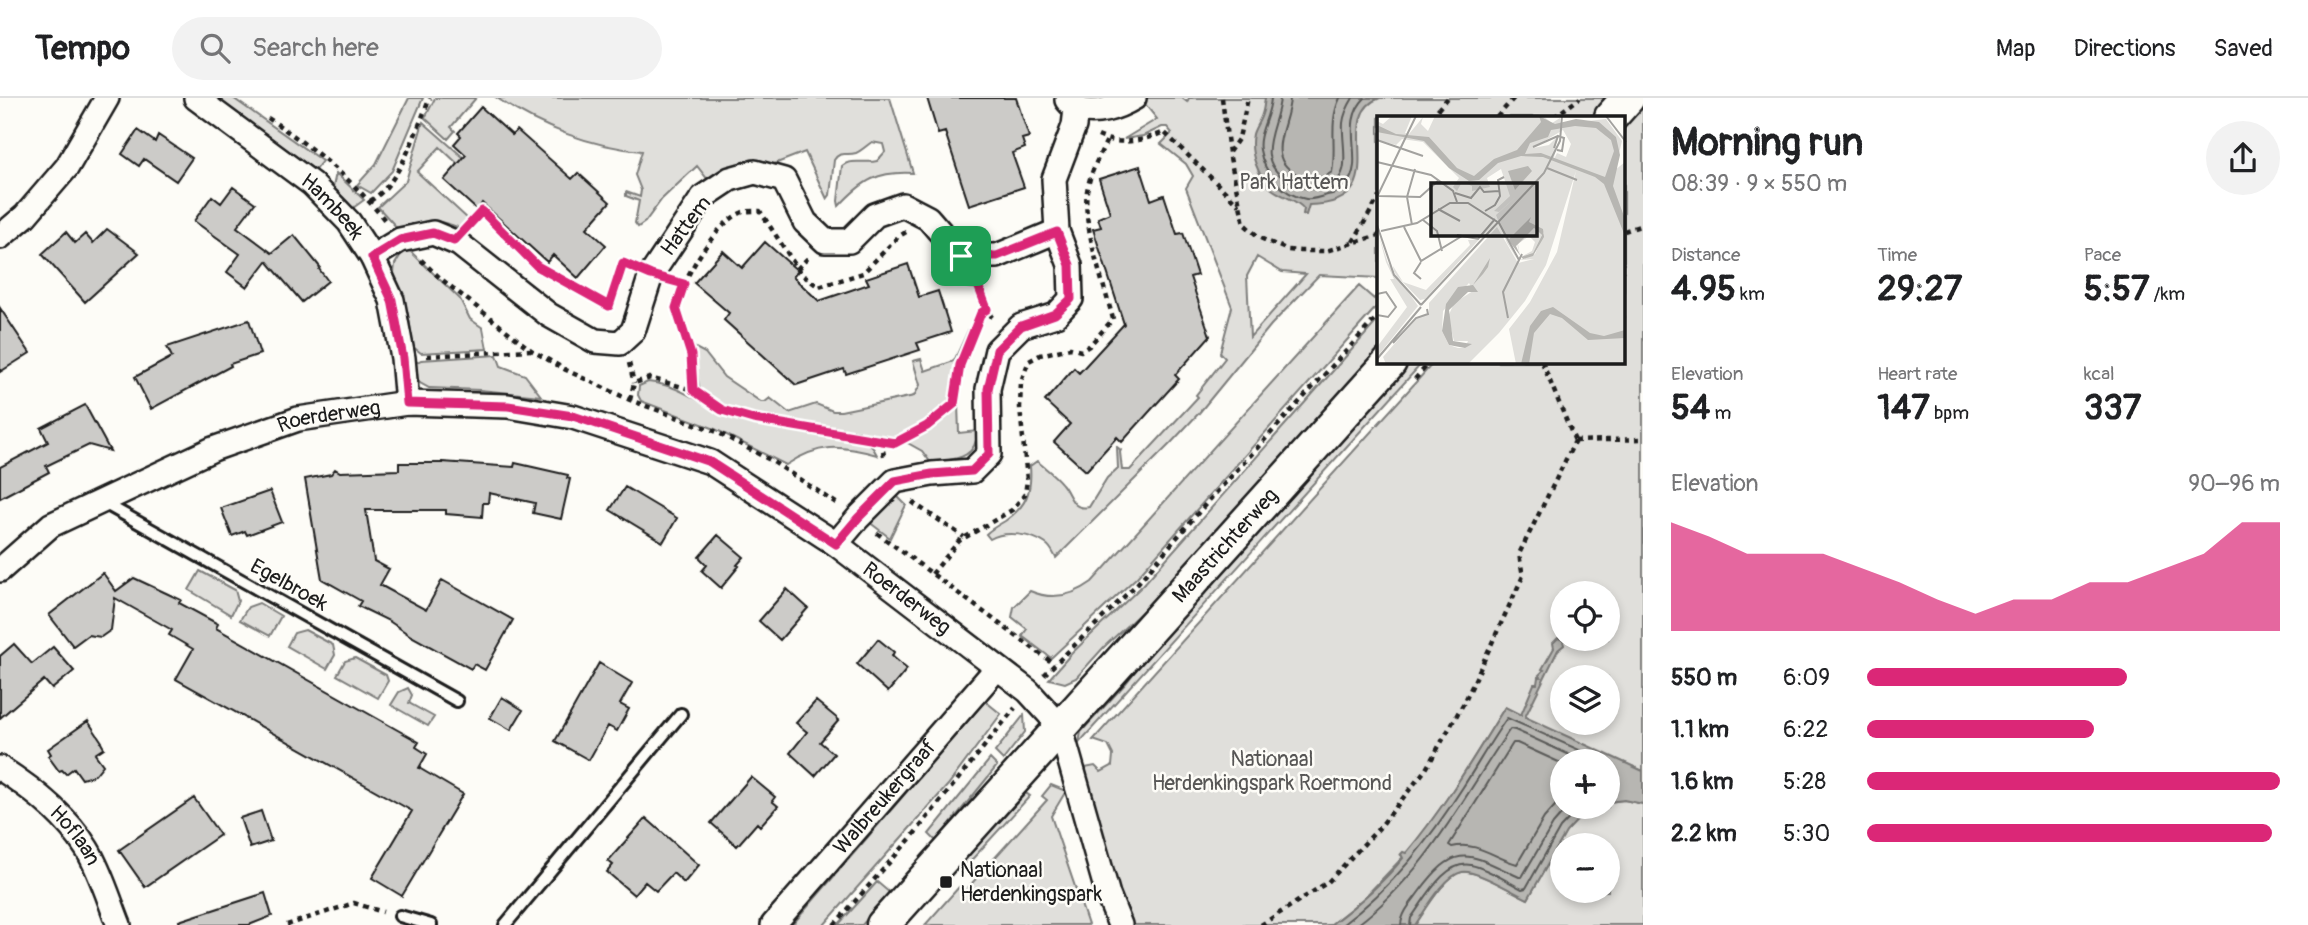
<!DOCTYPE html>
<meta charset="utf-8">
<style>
body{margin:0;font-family:Pangolin,sans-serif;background:#f2f2f2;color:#202124;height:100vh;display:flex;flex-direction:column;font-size:26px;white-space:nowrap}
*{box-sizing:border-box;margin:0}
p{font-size:23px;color:#757577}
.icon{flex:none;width:38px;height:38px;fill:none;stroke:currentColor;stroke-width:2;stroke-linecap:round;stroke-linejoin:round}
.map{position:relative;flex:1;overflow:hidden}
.sheet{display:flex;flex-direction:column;background:#fff;width:665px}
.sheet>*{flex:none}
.tools{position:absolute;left:1550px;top:483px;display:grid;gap:14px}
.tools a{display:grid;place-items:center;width:70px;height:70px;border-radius:50%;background:#fff;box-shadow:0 4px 10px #0003;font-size:35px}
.pin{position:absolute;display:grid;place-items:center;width:60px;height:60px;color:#fff;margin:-30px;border-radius:14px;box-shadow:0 4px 10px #0006}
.round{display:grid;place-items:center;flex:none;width:74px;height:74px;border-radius:37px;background:#f2f2f2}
.head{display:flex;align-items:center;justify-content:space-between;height:119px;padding:0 28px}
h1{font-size:38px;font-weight:700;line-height:52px}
.metrics{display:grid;grid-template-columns:repeat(3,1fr);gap:10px;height:119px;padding:7px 28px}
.metrics div{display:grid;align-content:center}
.metrics b{font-size:35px;font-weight:700}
.metrics small{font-size:19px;font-weight:400}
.metrics p{font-size:19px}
.chart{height:196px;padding:14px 28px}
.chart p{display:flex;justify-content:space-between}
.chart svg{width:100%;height:126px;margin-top:7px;fill:#db2777;opacity:.7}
ul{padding:0 28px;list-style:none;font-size:23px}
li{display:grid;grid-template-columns:112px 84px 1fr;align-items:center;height:52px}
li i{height:18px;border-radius:9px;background:#db2777}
header{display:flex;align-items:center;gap:42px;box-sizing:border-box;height:98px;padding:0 35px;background:#fff;border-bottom:2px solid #e0e0e0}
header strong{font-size:33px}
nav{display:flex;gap:38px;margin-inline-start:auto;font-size:24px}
.search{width:490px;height:63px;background:#f2f2f2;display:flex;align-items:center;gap:18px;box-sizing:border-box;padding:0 24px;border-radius:38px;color:#757577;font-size:26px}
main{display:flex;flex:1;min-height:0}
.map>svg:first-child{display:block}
</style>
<header>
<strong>Tempo</strong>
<div class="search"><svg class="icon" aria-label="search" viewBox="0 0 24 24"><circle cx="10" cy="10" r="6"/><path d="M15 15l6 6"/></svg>Search here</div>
<nav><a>Map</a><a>Directions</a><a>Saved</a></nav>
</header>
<main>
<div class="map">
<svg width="1643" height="827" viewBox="0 0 1643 827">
<rect width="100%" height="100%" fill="#fdfcf7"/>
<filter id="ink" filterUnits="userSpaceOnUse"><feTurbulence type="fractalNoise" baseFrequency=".0143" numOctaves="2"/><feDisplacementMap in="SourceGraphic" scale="14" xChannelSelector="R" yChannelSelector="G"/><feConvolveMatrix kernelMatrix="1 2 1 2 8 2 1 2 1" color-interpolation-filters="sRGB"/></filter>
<g filter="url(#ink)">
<path fill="#e0dfdb" stroke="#7e7e7c" stroke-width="2" fill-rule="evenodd" d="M215 0H233L322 63 315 72Z
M409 0H423L392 73 371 95 357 87 376 66Z
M435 0H476L451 29 455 33 448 41 425 20Z
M497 0H890L913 75C878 73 863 82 839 108L838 103 842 68C851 60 866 66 877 63L885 54 883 46 872 44C867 47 861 53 856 55 845 58 841 52 834 62L830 97 827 101 805 54 769 68 712 87 697 68 662 101 645 124 638 129 635 125 639 103 626 98V94L640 99 641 92 635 77 642 53C592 49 539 29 497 0Z
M1140 0H1182L1187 4 1189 0H1643V673L1540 628 1505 609C1473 660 1444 710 1406 756L1401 757 1403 759 1362 802 1330 827H1130L1105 754 1085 670 1095 668 1101 674 1112 668 1113 657 1108 647 1093 642 1434 264H1624V19H1379V180L1319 177 1271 227 1199 315 1170 346 1056 460C1053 455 1051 449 1046 446 1032 436 1005 432 990 441L986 436C991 431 998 427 1005 423 1027 408 1032 393 1030 368L1037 363C1045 370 1055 377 1062 386 1071 396 1071 413 1089 409L1107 380 1118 370 1117 349 1121 352 1120 354 1122 372H1130L1198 299 1196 297 1225 260 1220 255 1232 209 1186 90 1193 78 1186 66 1161 46 1172 35 1167 29H1162L1143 38 1124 41 1157 21ZM1257 159 1282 174 1306 176 1250 239 1247 178ZM1563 495H1608V541H1563ZM1563 579H1608V625H1563Z
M423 24 464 60 458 66 440 49 417 74 468 121 460 130C434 120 424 121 399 132L378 109 406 83Z
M336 75 364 102 353 110 333 89Z
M408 151 460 201 470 221 483 230 487 251 421 255 413 249 409 221 394 175 395 166 400 158Z
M1359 188 1374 201 1379 195V206L1137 479 1051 560 1022 538 1027 531 1012 519 1014 509 1030 493C1053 503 1073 498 1092 484Z
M1379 221V253L1150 506 1104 549 1076 580 1065 585 1049 581 1071 556 1143 487Z
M968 233 969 234 957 266 949 305 931 322 906 337 894 340 736 314 700 293 692 248 705 255 724 279 761 304H765L770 300 789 315 816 306 833 313H841L914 298 920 287 913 263 921 261 925 273 954 263Z
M497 257 501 268 525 277 541 298 480 292 429 290 420 285 415 276 414 266 421 262Z
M1409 264H1423L1079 645 1081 634 1126 585 1168 531Z
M648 284C685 287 709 314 743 323 767 329 856 334 871 348 874 350 875 354 877 357 840 347 819 345 786 367L715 331 641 303 638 297 639 288Z
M958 306 959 335 977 333C977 362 954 361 931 365L922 353 906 344 938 325Z
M896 397 906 407 890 440 869 424Z
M200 473 235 492 238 503 231 517 189 492Z
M259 505 281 518 270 538 240 522 248 509Z
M305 532 333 547 335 557 327 571 287 548 294 535Z
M355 560 386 577 388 583 378 600 337 577 345 563Z
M408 590 412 597 409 605 434 619 428 628 391 607 399 594Z
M985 603 1001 616 948 687 824 827H792Z
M1024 617 1025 634 1003 662 995 654Z
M990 661 997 668 936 743 929 736Z
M1051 687 1066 693 1051 718 1088 827H925L959 789 964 794 1047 702 1042 698Z
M1026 695 1030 698 965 769 958 762 1002 721Z
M1624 702 1643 706V827H1415C1425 813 1445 777 1462 774 1475 771 1515 795 1528 801L1566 734 1588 709H1608V704ZM1563 747H1608V793H1563Z
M877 784 890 795 862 827H838Z"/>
<path fill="#b7b6b2" stroke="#797876" stroke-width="2" d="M1265 0H1380C1328 18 1401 105 1309 107L1306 117 1303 116 1304 111C1296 101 1282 99 1272 91 1258 79 1249 55 1253 36 1255 29 1260 23 1262 16 1264 11 1264 5 1265 0Z
M1558 540 1563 542 1564 547 1558 552 1525 619 1643 673V706L1624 702 1608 704V663H1563V709H1590L1566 734 1528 801C1514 795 1476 771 1462 774 1445 777 1425 813 1415 827H1330C1357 807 1382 786 1403 760L1401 756 1403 754 1406 755C1444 710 1474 659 1505 609L1521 617 1534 586H1537L1538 579H1541L1539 577 1544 572 1542 571 1554 550 1553 545Z"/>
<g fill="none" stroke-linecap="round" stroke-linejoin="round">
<path stroke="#5a5a58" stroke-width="2" d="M1271 0C1270 19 1257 36 1260 52 1264 75 1282 97 1306 101 1312 102 1321 99 1327 97 1335 96 1341 93 1346 87 1367 63 1338 26 1365 0
M1280 0C1278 30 1251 60 1288 83 1300 90 1310 93 1324 89 1355 82 1341 48 1343 25 1344 16 1348 8 1353 0
M1290 0C1289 29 1261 61 1301 78 1311 82 1323 81 1332 74 1337 48 1328 25 1340 0
M1563 666 1517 645H1513L1449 747 1452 749C1478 743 1494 760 1517 766L1544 720 1563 699
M1342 827C1392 790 1430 741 1463 689 1478 666 1491 642 1507 620L1604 663
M1357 827C1426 775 1462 701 1510 631L1515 632 1583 663
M1401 827C1402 814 1412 804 1419 794 1457 743 1468 755 1519 779H1522L1553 726 1568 709
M1410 827 1411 820C1424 803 1445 761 1471 767 1489 771 1506 783 1522 791L1526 790 1560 730 1580 709"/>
</g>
<path fill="#cccbc8" stroke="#1c1c1c" stroke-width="2" d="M927 0H1016L1029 39 1022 41 1025 50 1012 55 1024 89 969 107 945 34 938 36Z
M481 9 512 37 517 32 572 81 578 75 610 104 587 130 606 147 578 180 553 157 547 164 482 105 477 112 444 82 466 57 454 46 461 38 458 35Z
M138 32 155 44 158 37 192 60 176 83 144 61 139 68 122 56Z
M1140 68 1151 102 1164 97 1177 136 1183 135 1197 177 1190 179 1210 238 1175 277 1179 281 1122 344 1117 339 1086 373 1054 344 1070 326 1045 303 1074 270 1079 275 1124 226 1093 131 1101 129 1098 120 1110 115 1099 81Z
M233 89 255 105 237 129 272 155 294 137 320 169 319 171 328 183 302 204 267 163 247 189 227 174 240 156 194 123 212 98 221 105Z
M107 131 139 155 85 204 42 156 66 134 75 145 85 136 93 145Z
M765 144 798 173 793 179 819 203 869 186 866 180 908 166 919 199 938 193 951 234 917 245 920 252 846 276 844 271 796 287 724 222 729 215 694 185 723 153 742 170Z
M0 210 30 255 0 274Z
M249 222 260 256 230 266 231 268 151 311 135 279 172 259 167 249Z
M85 307 110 353 89 347 46 368 49 374 0 400V369L48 344 41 330Z
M442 364 514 369 515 365 568 377 567 380 570 381 561 421 533 415 535 405 489 395 488 405H483L482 419 446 416V412H366L374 463 389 471 380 487 426 512 442 482 513 522 485 572 474 566 471 571 411 538 389 523 358 508 361 503 322 481 305 381 331 376 335 371 340 374 399 372V365H442Z
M625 389 677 420 663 444 610 412Z
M270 393 282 424 247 437 245 433 232 438 221 410Z
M718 437 744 459 737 467 739 468 721 490 702 473 707 467 699 459Z
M103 475 116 493 134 480 181 502 179 505 218 526 216 530 419 644 416 649 427 656 419 670 463 696 402 798 372 780 412 713 176 581 193 551 169 537 172 532 115 500 111 532 101 539 88 537 73 548 49 517Z
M787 491 808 510 780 542 759 523Z
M878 541 894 554 892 558 907 571 888 594 857 566Z
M14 546 32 566 53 549 74 573 52 591 44 582 0 620V558Z
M599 565 632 585 620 606 629 611 617 633 608 628 589 662 555 643Z
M502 599 523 612 511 632 490 620Z
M816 603 839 622 820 644 834 656 815 678 790 655 807 634 796 625Z
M88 623 102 644 101 645 104 650 95 656 103 667 95 677 82 681 74 670 66 676 62 672 59 673 48 658 51 656 48 651Z
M751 679 775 699 772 703 778 708 760 728 757 725 737 748 711 725Z
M194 700 220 737 145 789 119 752Z
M261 713 271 743 250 750 240 720Z
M646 720 699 767 684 785 673 775 656 793 645 784 634 797 607 774 613 767 608 763Z
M265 795 272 818 249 827H180L179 823Z"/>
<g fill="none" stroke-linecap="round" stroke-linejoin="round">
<defs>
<path id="service" d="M102 404 457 603
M400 818 431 827
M505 827 681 616"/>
<g id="minor">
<path id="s1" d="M196 0 312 86 349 124 372 159 392 202 403 260 407 305"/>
<path d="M1067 2C1070 5 1072 9 1076 10 1093 19 1119 9 1134 0"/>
<path d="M0 139 25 118 67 69 107 0"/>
<path d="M372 159 400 142 433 135 459 146 549 217 595 243 620 245 633 233 651 177 703 99 730 81 755 74 784 82 805 124 825 143H849L875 117 903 107 928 120 961 158H997L1057 133"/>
<path d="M836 446 858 420 895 383 932 376 972 373 989 356 988 291 997 252 1021 228 1056 217 1071 201 1070 167 1057 133 1054 81 1074 28 1076 11"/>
<path id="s2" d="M0 472 51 427 213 351 298 321 407 305 508 308 573 319 710 364 836 446 1028 593 1060 628 1108 797 1120 827"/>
<path id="s3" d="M0 670C33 691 66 717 87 751 101 774 109 802 119 827"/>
<path id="s4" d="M773 827 997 570"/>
</g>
<g id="secondary">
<path d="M1611 19 1628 0"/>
<path id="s5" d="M883 827 1390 264"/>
</g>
</defs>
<use href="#service" stroke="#1c1c1c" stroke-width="16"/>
<use href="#minor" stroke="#1c1c1c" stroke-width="28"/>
<use href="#secondary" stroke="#1c1c1c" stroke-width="37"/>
<path stroke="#1c1c1c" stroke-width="4.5" stroke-dasharray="5 5" stroke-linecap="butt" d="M1222 0 1229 55 1244 126 1260 140 1288 152 1300 153H1326L1379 137
M1431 19 1448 0
M1497 19 1514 0
M1554 19 1580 0
M268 20C314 51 353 81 387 125
M1098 38C1120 48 1143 43 1164 34L1239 107
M1229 54 1239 40 1248 0
M370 103C401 85 416 32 430 0
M471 125 482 113 537 168 609 208 623 165 629 168
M1624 133 1643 127
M1353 144 1379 99
M421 162 440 180 531 252 566 272 630 302 717 334 772 363 839 407
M797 171 809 159
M956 179 954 184 978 187 991 218 995 222
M684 186C694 164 719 123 743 114 748 113 755 113 760 113L801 176 819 189 863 175 898 139 906 134
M427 258 530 252
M1542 264 1575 343
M629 265 634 285
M1415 281 1430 264
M693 292 722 312 753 322 895 345 927 328 954 306 959 267 981 215 987 211
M630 302 634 285 650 280 693 292 691 257 676 210 684 186 674 183
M881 343 885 362
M1575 343 1643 341
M912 404 964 439
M877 435 1054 566
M932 476 959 443 1012 412 1025 396 1027 382 1020 310 1021 283 1029 263 1040 257 1070 250 1081 253 1089 248 1113 221C1104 186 1082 128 1087 93 1090 75 1099 58 1107 42
M1044 577 1137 486 1204 408 1379 217
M287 827 354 805 383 814
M834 827 911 740 1015 610
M1261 827 1328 784 1380 729 1426 671 1466 601 1523 478 1519 456 1575 343"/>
<use href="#service" stroke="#fdfcf7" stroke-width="10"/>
<use href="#minor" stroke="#fdfcf7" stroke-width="23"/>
<use href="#secondary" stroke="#fdfcf7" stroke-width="32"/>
</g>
</g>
<g fill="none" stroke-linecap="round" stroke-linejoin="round" filter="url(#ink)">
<defs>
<path id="route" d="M482 113 537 168 609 208 623 165 651 177 684 186 676 210 691 257 693 292 722 312 753 321 876 342 895 345 927 328 954 306 960 267 981 215 987 211 978 187 954 184 961 158H997L1057 134 1070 167 1071 201 1055 216 1021 228 997 252 988 291 989 356 972 373 932 376 895 383 858 420 836 446 710 364 630 337 573 318 508 308 407 305 403 260 392 202 372 159 400 142 433 135 454 143Z"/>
</defs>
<use href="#route" stroke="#fff" stroke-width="14"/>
<use href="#route" stroke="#db2777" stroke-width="9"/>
</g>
<rect fill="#1c1c1c" stroke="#fdfcf7" stroke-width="2.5" x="939" y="777" width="14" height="14" rx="3.5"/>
<g text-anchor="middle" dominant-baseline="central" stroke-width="5" stroke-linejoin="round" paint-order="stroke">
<g font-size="21" fill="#575655" stroke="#fdfcf7">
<text x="1294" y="84">Park Hattem</text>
<text x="1272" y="661">Nationaal<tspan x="1272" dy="24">Herdenkingspark Roermond</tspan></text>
</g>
<g font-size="21" fill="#1c1c1c" stroke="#fdfcf7">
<text stroke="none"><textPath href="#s1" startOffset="175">Hambeek</textPath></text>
<text transform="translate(686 128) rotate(-53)">Hattem</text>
<text stroke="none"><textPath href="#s2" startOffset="368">Roerderweg</textPath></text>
<text stroke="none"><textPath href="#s5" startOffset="511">Maastrichterweg</textPath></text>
<text transform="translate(289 487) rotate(29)">Egelbroek</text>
<text stroke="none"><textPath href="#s2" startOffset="998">Roerderweg</textPath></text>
<text stroke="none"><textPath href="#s4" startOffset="170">Walbreukergraaf</textPath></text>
<text stroke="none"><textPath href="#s3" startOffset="102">Hoflaan</textPath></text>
</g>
<g font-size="21" fill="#1c1c1c" stroke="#fdfcf7" text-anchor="start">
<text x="960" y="772">Nationaal<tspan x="960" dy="24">Herdenkingspark</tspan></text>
</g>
</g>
<g transform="translate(1377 18)">
<rect width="248" height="248" fill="#fdfcf7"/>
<path d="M15 0H35L28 17 32 18 46 1 44 8 51 15 58 0H166L175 7 183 2V8L229 3 245 25 238 54 248 46V248H139L132 213 153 186 180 136 199 55 169 149 148 185 122 217 91 248H9L6 241 40 202 52 198V187L120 111 141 147 157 143 143 144 158 138 167 117 151 106 131 124 140 143 130 127 119 99 141 79 122 96 117 95 133 80 124 53 110 62 113 71 95 75V70L85 66 80 75 76 71 82 62 46 26 25 23 19 29 0 24V5L6 8ZM186 14 194 28 189 41 180 37 177 43 180 21 172 29 156 32ZM92 167 96 175 77 187 71 201 77 225H91L88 232H81L72 229 65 215 66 195ZM118 106 48 183 43 184 17 157 16 150 26 166 49 174 93 129 91 124H101ZM157 112 165 119 156 137 150 141H144L155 135 158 126 152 120 141 128 143 140 140 127ZM2 120 11 147 41 190 0 241V231L30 191 13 163H17L9 146Z" fill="#e0dfdb" fill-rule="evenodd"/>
<path d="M162 0 178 8 199 3 222 6 239 21 243 39 236 70 248 103V120L227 68 218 61 166 41 144 40 121 47 102 64 92 65 72 52 47 25 0 16V9L19 18 52 21 80 52 97 60 117 43 140 34 164 6ZM198 10 219 12 234 24 237 35 228 61 164 37 148 38 153 27 171 21 174 14ZM151 50 155 55 138 74 131 55ZM154 101 152 106 166 113 167 121 156 140 146 143 131 124ZM157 112 165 119 156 137 144 141 139 130ZM130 131 113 142 111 151 106 158 96 169 101 176H91L72 194 76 225 95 228 88 232 72 229 65 215 69 188 81 171 96 169 113 142ZM176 191 213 217 227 220 248 214V222L211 224 185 202 173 198 157 217 152 248H144L153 210 164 195Z" fill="#b7b6b2" fill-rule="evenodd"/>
<path fill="none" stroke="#a3a29f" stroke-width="2" d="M229 0 249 26M0 24 46 40M156 31 181 20M177 32 181 20 187 22 185 35 180 34M0 46 54 59 76 75 80 86M170 52 200 64M78 77 94 82 103 71 107 76 122 75M2 80 43 81 62 64M0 81 39 0M61 93 83 105M108 95 118 89 123 80 121 64 127 61M46 104 60 115 65 135M0 109 17 159 44 189M35 109 30 81 38 53M27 111 44 145 85 120M4 115 40 107 73 87H91L122 107 142 144M80 119 101 123 118 103M44 146 37 157 44 163M0 178 9 176 19 191 11 201 0 199M44 189 167 57 183 25 185 0M131 202 126 176 145 138M16 227 39 202 51 198 50 193M0 243 44 191"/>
<path fill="#1c1c1c" fill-opacity="0.15" stroke="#1c1c1c" stroke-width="3.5" d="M54 67H160V120H54Z"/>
<rect width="248" height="248" fill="none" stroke="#1c1c1c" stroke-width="3.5"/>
</g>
</svg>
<div class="tools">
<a><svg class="icon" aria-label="locate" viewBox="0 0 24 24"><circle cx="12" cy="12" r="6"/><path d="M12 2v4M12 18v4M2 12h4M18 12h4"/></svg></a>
<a><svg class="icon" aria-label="layers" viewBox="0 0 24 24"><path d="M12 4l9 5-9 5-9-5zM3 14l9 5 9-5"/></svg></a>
<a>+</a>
<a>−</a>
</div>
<div class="pin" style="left:961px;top:158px;background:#1e9e55"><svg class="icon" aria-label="arrive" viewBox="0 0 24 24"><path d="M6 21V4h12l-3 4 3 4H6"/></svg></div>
</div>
<section class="sheet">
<div class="head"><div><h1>Morning run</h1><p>08:39 · 9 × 550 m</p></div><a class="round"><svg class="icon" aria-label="share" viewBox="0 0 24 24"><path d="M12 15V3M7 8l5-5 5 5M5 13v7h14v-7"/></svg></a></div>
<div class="metrics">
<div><p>Distance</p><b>4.95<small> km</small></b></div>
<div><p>Time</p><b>29:27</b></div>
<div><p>Pace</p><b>5:57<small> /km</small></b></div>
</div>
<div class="metrics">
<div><p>Elevation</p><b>54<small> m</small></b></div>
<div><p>Heart rate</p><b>147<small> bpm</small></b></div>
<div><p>kcal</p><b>337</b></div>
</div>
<div class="chart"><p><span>Elevation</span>90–96 m</p>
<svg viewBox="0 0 160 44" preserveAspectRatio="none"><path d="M0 44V6L10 11L20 17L30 17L40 17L50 22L60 27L70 33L80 38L90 33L100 33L110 27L120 27L130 22L140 17L150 6L160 6V44z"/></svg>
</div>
<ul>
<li><b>550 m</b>6:09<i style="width:63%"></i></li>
<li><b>1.1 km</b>6:22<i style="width:55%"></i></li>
<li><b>1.6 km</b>5:28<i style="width:100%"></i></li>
<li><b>2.2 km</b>5:30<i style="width:98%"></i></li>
</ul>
</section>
</main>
